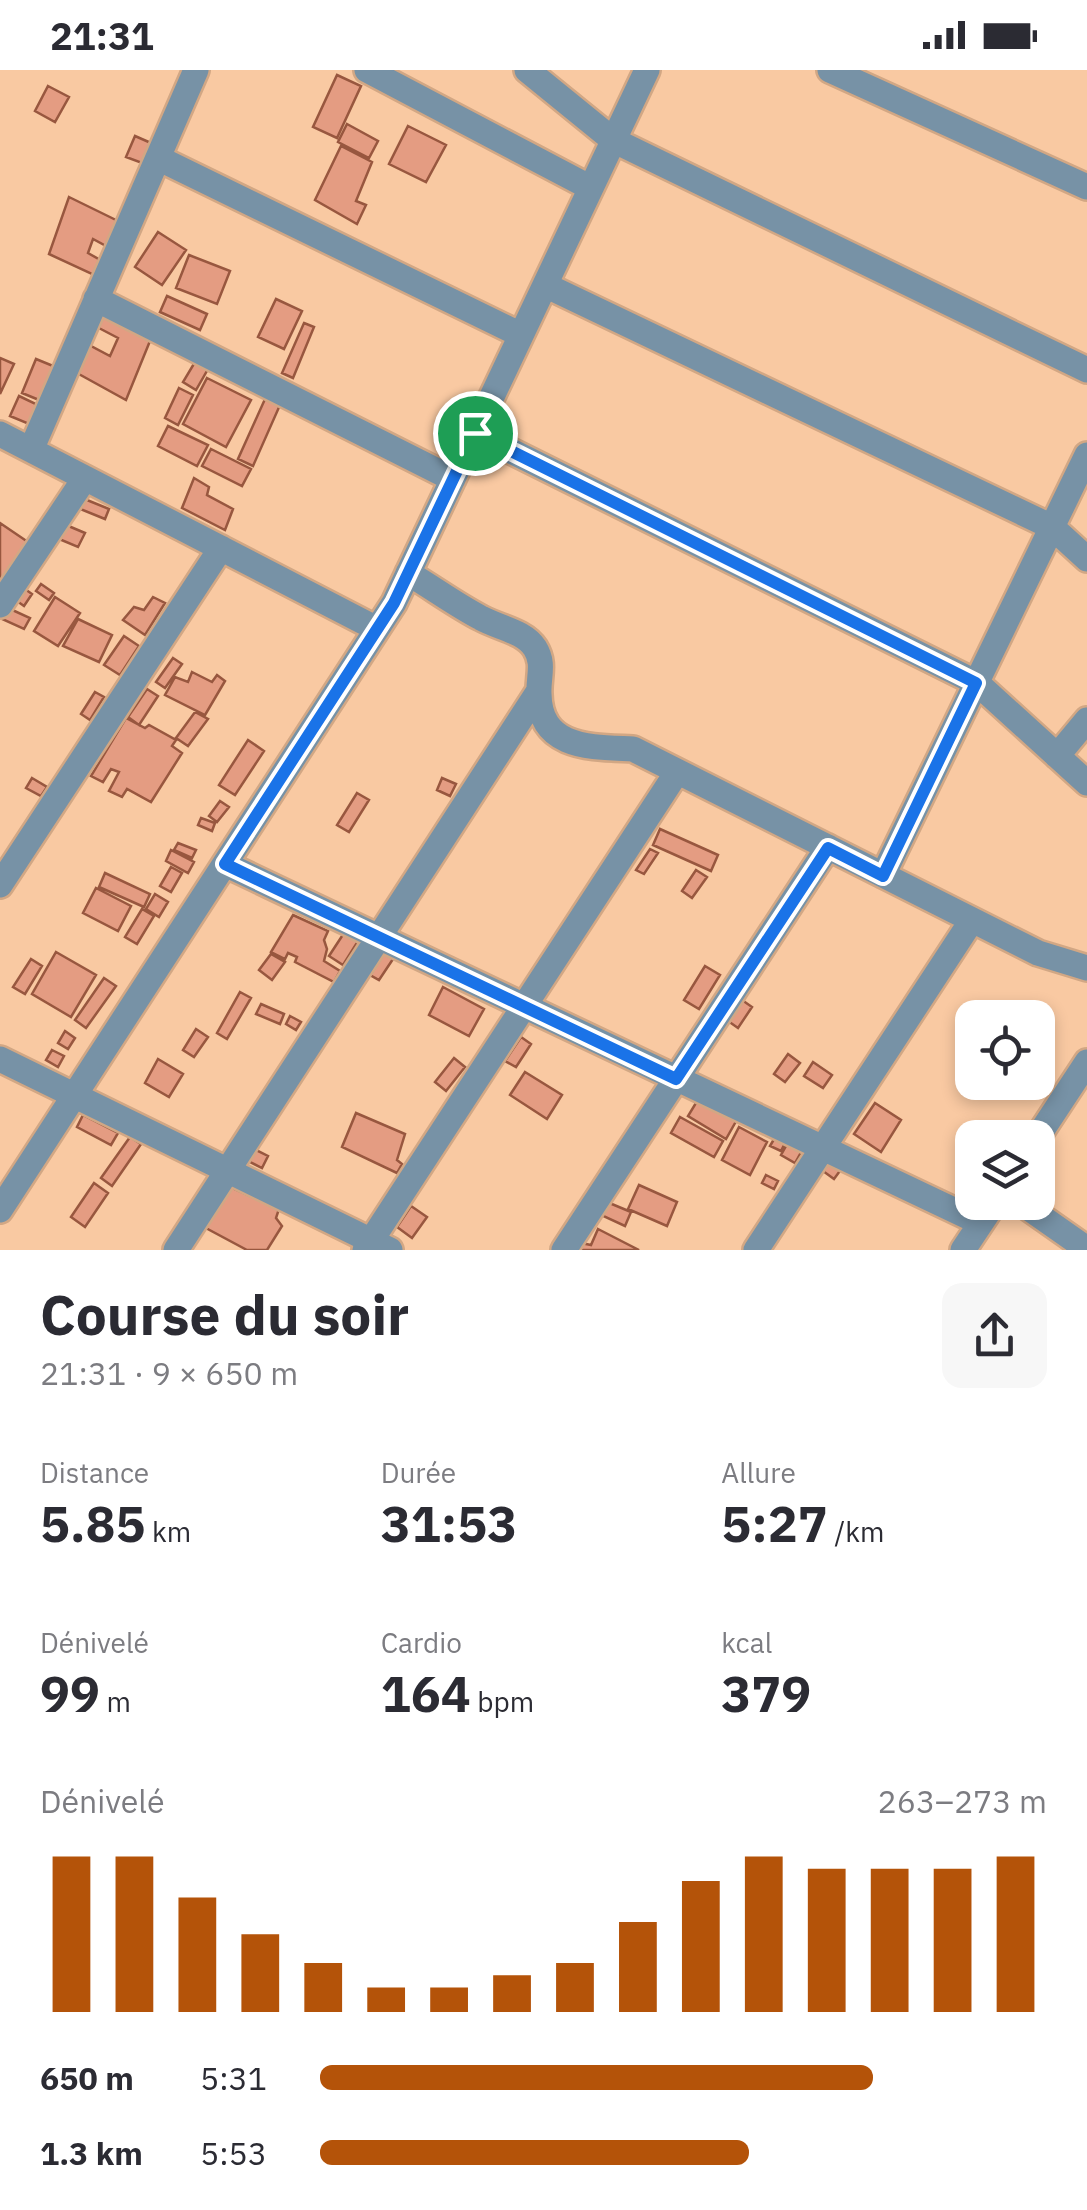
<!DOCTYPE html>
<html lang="fr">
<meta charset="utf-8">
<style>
body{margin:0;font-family:"IBM Plex Sans",sans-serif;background:#f7f7f7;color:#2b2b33;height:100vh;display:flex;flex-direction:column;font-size:38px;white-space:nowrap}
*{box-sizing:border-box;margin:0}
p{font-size:32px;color:#7c7c81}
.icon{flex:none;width:55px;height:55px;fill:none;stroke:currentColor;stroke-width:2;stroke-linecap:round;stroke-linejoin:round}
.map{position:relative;height:1180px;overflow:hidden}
.drawer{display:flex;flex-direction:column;background:#fff;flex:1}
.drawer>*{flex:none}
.buttons{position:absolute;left:955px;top:930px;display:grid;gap:20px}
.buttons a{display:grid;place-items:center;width:100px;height:100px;border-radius:20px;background:#fff;box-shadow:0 5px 15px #0003;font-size:50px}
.pin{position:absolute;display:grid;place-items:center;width:85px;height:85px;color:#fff;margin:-42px;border:5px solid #fff;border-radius:50%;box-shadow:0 2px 10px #0007}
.round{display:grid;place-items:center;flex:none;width:105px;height:105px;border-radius:20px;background:#f7f7f7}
.headline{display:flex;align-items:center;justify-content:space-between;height:170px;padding:0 40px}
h1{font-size:55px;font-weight:800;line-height:75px}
.stats{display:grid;grid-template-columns:repeat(3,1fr);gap:15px;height:170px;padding:10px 40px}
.stats div{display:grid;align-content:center}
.stats b{font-size:50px;font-weight:800}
.stats small{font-size:28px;font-weight:400}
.stats p{font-size:28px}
.chart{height:280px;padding:20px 40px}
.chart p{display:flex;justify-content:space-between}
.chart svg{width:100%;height:180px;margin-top:10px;stroke:#b45309;stroke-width:6}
ul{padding:0 40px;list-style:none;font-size:32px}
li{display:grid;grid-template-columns:160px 120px 1fr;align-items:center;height:75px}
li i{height:25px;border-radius:12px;background:#b45309}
.status{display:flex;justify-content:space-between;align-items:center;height:70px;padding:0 50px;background:#fff;direction:ltr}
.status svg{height:28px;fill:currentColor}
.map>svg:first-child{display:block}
</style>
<div class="status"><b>21:31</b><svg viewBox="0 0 49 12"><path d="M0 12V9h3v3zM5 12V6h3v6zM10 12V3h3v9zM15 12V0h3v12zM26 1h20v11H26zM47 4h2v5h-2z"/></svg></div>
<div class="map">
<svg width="1087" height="1180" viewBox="0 0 1087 1180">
<rect width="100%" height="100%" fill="#f9c9a2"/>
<path fill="#e49c82" stroke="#98573f" stroke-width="2.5" d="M337 5 361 16 337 68 313 57Z
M48 16 69 27 55 52 35 41Z
M347 54 378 71 369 88 338 72Z
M408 56 446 75 426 112 389 94Z
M135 66 151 73 142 93 126 87Z
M341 76 372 92 356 131 366 135 357 154 315 130Z
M69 127 120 152 108 177 93 169 88 183 102 191 94 205 49 184Z
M158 162 186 180 162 215 135 197Z
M189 185 230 201 217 234 176 218Z
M167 226 207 244 200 260 160 242Z
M276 229 302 241 284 279 258 267Z
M104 241 152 266 126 330 77 303 89 275 110 286 118 268 97 257Z
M304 253 314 257 293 308 282 303Z
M0 288 14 294 0 324Z
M36 289 58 298 44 332 22 323Z
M195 292 208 299 196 320 183 312Z
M207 308 251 330 226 377 183 354Z
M179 318 193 325 178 355 165 348Z
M19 326 38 335 29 354 10 346Z
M265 329 280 335 253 396 238 389Z
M168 356 208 375 197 396 158 376Z
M211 379 251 399 242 416 202 396Z
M194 408 209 417 207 425 233 439 225 460 182 438Z
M82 428 109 439 105 449 78 438Z
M59 452 85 463 78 477 52 466Z
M0 453 28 472 0 512Z
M41 514 54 523 49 530 36 521Z
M22 517 32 524 24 536 14 529Z
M55 527 80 543 58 576 34 561Z
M153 527 165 533 145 565 123 550 134 537 144 540Z
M8 538 30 548 24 559 2 549Z
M78 549 112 565 99 592 63 576Z
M124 566 139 576 120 605 104 595Z
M173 588 182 594 165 618 156 612Z
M192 602 212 612 217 605 225 611 205 645 165 625 175 607 188 612Z
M147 619 158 626 139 655 128 647Z
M95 622 104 627 90 650 81 644Z
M195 642 208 649 188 676 176 668Z
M126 648 145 658 149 655 176 670 172 676 182 683 151 732 127 719 122 727 109 721 119 702 111 699 103 712 91 706Z
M248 670 264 681 235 725 219 715Z
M32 708 47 717 41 726 26 718Z
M442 708 456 714 450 726 437 720Z
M357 723 369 730 349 762 337 755Z
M220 731 229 737 217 752 209 746Z
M201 748 215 753 212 761 198 755Z
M660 759 718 785 711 801 653 775Z
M178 773 196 780 192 788 174 780Z
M650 779 658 783 644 804 636 800Z
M171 780 194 792 188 803 166 791Z
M171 797 182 803 171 822 160 816Z
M696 800 707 807 692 828 682 821Z
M105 803 150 824 144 837 99 817Z
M96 818 131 836 118 861 83 843Z
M155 824 168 832 159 847 146 839Z
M142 839 154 846 137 874 125 867Z
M293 845 328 861 324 870 327 879 324 891 340 901 334 912 295 892 297 887 288 883 285 889 271 882Z
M346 860 360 868 343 895 329 886Z
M386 880 395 886 379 910 370 905Z
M56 882 96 905 71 947 32 924Z
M271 884 285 892 272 910 259 900Z
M31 889 42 896 25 924 13 917Z
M705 896 720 905 699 939 684 930Z
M104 908 116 916 86 958 75 950Z
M443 917 484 939 469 966 429 945Z
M240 922 251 928 227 969 217 963Z
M742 930 752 937 738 958 728 951Z
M261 934 284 944 280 954 256 944Z
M290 946 301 952 296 960 286 954Z
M196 959 208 967 194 987 183 980Z
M65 961 75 968 68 979 58 973Z
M521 967 531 974 516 997 505 991Z
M52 980 64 986 58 997 46 990Z
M788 984 800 993 785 1012 774 1004Z
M454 988 465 997 446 1021 435 1012Z
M158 989 183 1004 169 1027 145 1013Z
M813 992 832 1005 823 1018 804 1006Z
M525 1002 562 1025 547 1049 510 1025Z
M702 1023 739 1046 726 1069 688 1046Z
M875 1033 901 1050 881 1082 854 1064Z
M356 1043 405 1064 397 1090 402 1094 397 1103 342 1077Z
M83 1045 118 1063 111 1075 77 1057Z
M680 1047 723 1071 714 1087 671 1063Z
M739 1057 767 1072 750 1105 722 1090Z
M777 1064 787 1069 781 1081 770 1076Z
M130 1067 141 1074 112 1116 101 1108Z
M790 1069 804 1077 795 1093 781 1085Z
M250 1077 268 1086 262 1098 244 1089Z
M831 1090 842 1098 834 1109 823 1101Z
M766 1105 778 1111 774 1119 762 1113Z
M94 1113 108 1123 85 1157 71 1147Z
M226 1115 279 1139 276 1148 282 1156 267 1180H247L204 1157Z
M639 1115 677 1132 667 1156 628 1139Z
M607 1132 631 1142 625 1156 601 1145Z
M411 1136 427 1147 412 1168 397 1157Z
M598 1159 639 1180H578L581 1173 591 1175Z"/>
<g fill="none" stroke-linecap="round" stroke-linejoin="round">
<defs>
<path id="minor" d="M367 0 591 118
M527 0 613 70 1087 300
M830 0 1087 117
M158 88 521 265
M545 215 1052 457 1087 489
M96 229 453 409
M475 363 977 613 1087 713
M0 364 377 559
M31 380 196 0
M408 503C433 518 456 535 481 548 499 558 524 561 535 578 545 594 538 607 539 624 540 680 593 677 633 679L1038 883 1087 898
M0 535 85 408
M1057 686 1087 650
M225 794 981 1153
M883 805 1087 385
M0 815 221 478
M0 989 390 1180
M1037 1068 1087 992
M1020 1132 1087 1179
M0 1140 394 533 647 0
M176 1180 538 622
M365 1180 677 702
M564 1180 828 777
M756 1180 972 850
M963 1180 995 1132"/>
</defs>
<use href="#minor" stroke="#d2a784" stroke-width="30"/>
<use href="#minor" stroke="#7792a6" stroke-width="25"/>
</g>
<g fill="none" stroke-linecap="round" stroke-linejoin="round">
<defs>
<path id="route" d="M475 363 976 613 883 806 828 778 676 1009 225 794 394 533Z"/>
</defs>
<use href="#route" stroke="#fff" stroke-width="20"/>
<use href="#route" stroke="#1a73e8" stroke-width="12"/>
</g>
</svg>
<div class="buttons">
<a><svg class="icon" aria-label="locate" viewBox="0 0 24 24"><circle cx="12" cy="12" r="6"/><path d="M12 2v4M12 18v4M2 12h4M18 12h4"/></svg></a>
<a><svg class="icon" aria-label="layers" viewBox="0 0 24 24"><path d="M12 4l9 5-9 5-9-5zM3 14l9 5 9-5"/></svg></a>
</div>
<div class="pin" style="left:475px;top:363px;background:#1e9e55"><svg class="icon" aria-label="arrive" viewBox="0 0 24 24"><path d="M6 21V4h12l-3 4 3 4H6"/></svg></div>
</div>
<section class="drawer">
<div class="headline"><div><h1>Course du soir</h1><p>21:31 · 9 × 650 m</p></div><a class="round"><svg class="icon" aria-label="share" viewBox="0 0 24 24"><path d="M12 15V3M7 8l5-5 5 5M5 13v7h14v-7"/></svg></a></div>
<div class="stats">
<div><p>Distance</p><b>5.85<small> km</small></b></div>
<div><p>Durée</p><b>31:53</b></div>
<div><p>Allure</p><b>5:27<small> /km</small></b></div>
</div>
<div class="stats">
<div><p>Dénivelé</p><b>99<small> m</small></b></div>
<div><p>Cardio</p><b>164<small> bpm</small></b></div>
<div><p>kcal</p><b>379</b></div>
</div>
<div class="chart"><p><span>Dénivelé</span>263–273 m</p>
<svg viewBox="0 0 160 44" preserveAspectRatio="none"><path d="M5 44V6M15 44V6M25 44V16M35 44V25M45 44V32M55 44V38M65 44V38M75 44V35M85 44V32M95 44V22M105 44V12M115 44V6M125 44V9M135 44V9M145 44V9M155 44V6"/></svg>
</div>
<ul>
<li><b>650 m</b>5:31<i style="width:76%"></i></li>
<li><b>1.3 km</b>5:53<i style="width:59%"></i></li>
</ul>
</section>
